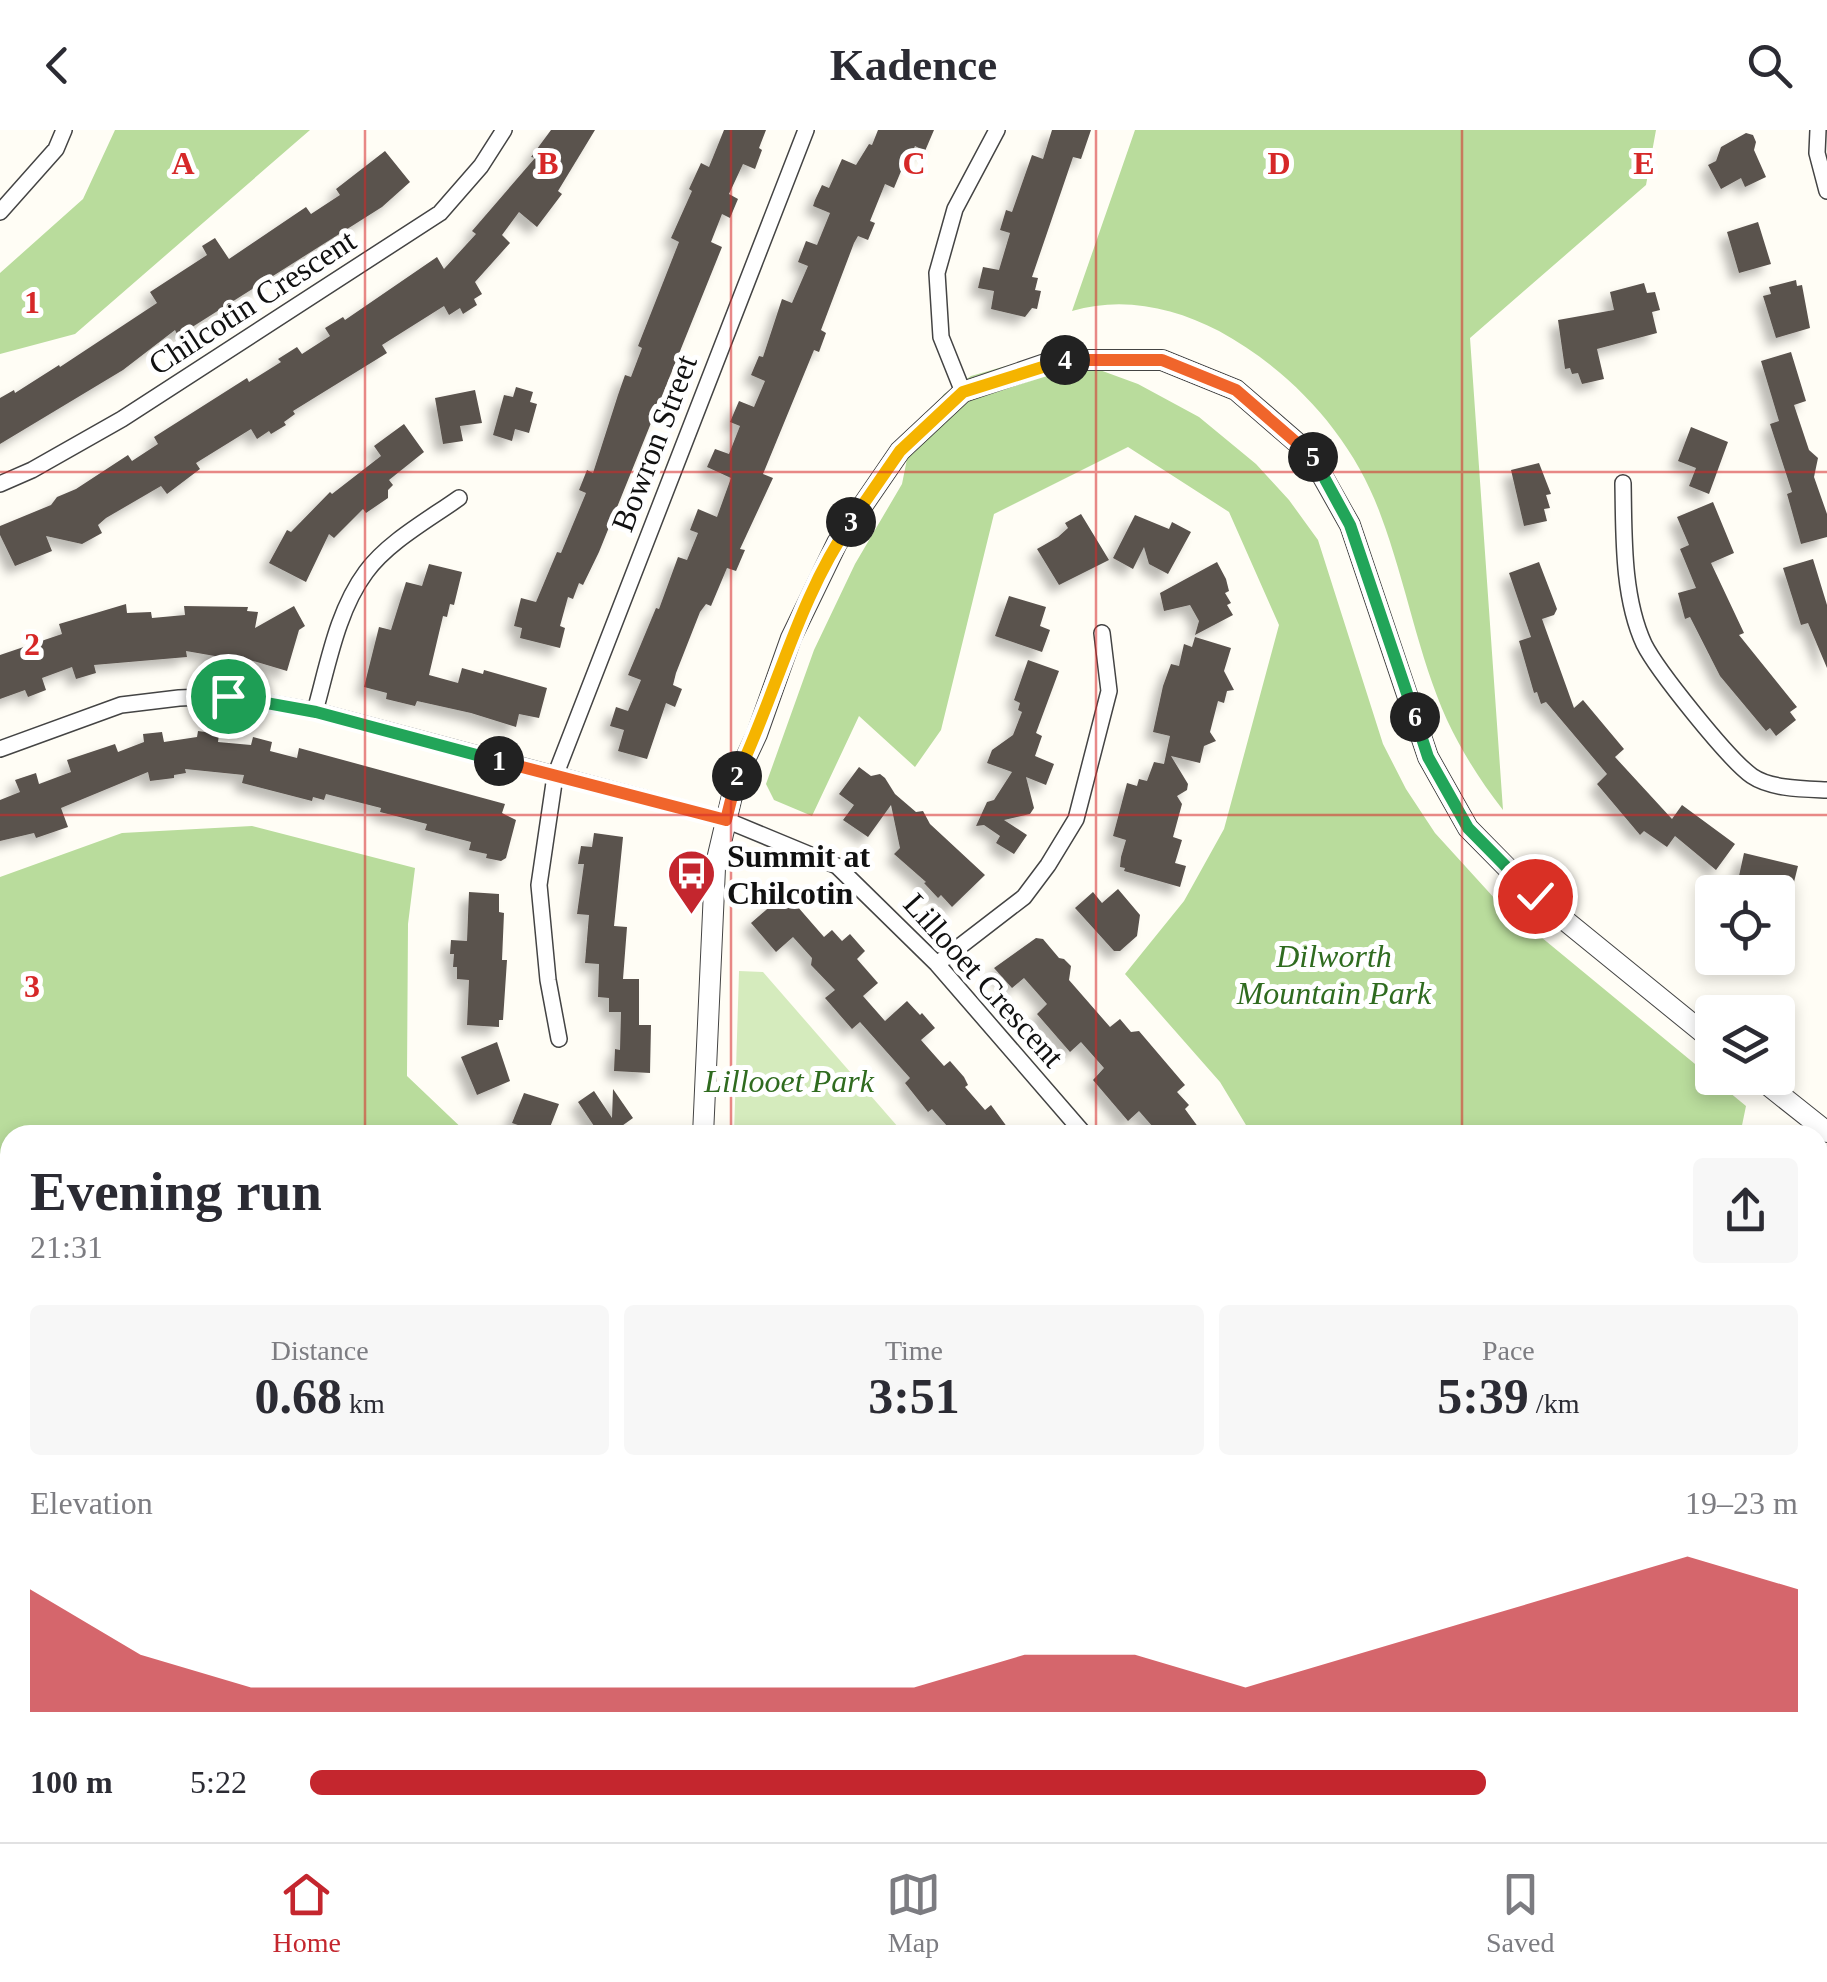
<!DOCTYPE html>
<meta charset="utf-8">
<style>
body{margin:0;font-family:"Times New Roman",serif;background:#f7f7f7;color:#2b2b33;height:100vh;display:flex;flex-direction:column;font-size:38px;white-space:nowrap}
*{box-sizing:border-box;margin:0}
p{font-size:32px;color:#7c7c81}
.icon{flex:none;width:55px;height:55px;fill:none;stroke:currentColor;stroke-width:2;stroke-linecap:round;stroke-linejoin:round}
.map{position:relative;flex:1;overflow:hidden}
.details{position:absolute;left:0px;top:995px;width:1828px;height:718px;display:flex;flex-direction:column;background:#fff;border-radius:30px 30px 0 0;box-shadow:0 5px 15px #0003}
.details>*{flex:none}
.buttons{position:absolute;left:1695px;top:745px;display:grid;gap:20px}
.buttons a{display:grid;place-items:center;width:100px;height:100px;border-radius:10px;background:#fff;box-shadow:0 5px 15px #0003;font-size:50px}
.pin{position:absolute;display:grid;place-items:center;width:85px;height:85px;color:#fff;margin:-42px;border:5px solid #fff;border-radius:50%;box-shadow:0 2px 10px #0007}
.km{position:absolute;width:50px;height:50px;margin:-25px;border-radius:50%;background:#222;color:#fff;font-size:28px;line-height:50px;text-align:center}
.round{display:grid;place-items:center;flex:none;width:105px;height:105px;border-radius:10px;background:#f7f7f7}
.overview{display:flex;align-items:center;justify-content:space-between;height:170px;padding:0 30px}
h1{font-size:55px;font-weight:800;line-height:75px}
.figures{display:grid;grid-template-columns:repeat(3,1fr);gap:15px;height:170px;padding:10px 30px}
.figures div{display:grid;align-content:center;border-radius:10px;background:#f7f7f7;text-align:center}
.figures b{font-size:50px;font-weight:800}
.figures small{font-size:28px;font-weight:400}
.figures p{font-size:28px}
.chart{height:280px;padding:20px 30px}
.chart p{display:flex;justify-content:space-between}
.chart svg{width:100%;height:180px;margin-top:10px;fill:#c4262e;opacity:.7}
ul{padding:0 30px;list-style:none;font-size:32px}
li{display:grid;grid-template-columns:160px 120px 1fr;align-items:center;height:75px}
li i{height:25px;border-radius:12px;background:#c4262e}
header{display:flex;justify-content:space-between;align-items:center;height:130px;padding:0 30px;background:#fff;font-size:45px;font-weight:800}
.menu{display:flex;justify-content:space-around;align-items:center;height:140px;border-top:2px solid #e1e1e2;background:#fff;font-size:28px;color:#7c7c81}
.menu a{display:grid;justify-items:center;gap:5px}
.menu .current{color:#c4262e}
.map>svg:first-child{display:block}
</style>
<header><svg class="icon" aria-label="back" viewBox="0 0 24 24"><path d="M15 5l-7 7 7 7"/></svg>Kadence<svg class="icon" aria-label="search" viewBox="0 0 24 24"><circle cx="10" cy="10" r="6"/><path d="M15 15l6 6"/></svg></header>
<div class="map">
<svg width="1827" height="1712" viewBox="0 0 1827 1712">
<defs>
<filter id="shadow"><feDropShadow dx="-8" dy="8" stdDeviation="5" flood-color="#0004"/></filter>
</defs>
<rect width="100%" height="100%" fill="#fffdf5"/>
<path fill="#d5ebbd" d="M739 841 763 842 905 1005H734Z"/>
<path fill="#b9dc9c" d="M115 0H310L75 204 0 224V143L83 69Z
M1135 0H1656L1646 55 1470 208 1503 680C1481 652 1462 622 1447 590 1418 525 1406 453 1381 386 1353 307 1292 241 1219 201 1173 177 1122 166 1072 181Z
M1020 232 1097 239 1138 254 1199 287 1256 334 1289 370 1318 410 1383 614 1406 659 1435 703 1496 770 1746 976 1740 1005H1252L1220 952 1125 844 1184 771 1224 699 1279 495 1229 382 1128 317 994 384 941 600 915 637 859 586 812 686 774 670 766 654 814 520 855 434 902 354 909 319 924 289 944 264 971 246Z
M252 696 415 738 408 794 407 946 469 1005H10V1056L0 1054V747L122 703Z
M1818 1267 1827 1291V1712H1519L1520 1702H1818Z
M438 1703 814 1702V1703L813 1712H437Z"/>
<path fill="#5a524d" filter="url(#shadow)" d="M551 0H595L558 61 562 64 537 97 519 82 502 105 510 113 475 152 482 164 474 169 477 175 463 184 460 178 449 185 444 176 382 215 387 223 293 281 295 284 284 292 286 295 271 304 269 301 257 309 251 299 196 333 200 339 167 364 161 356 106 388 98 395 102 403 82 414 46 406 52 421 15 436 0 405V396L51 375 57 367 76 359 128 325 132 331 158 314 154 307 247 248 249 252 281 232 278 229 297 217 302 224 330 206 325 198 343 187 345 190 437 127 444 139 476 104 472 101 535 28 531 27Z
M724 0H766L759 18 762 20 755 39 743 34 729 64 738 69 730 88 722 84 711 112 722 117 599 422 583 455 579 453 573 469 568 467 560 496 565 498 560 518 520 508 522 498 514 496 521 468 536 472 557 422 561 423 586 363 579 360 587 340 593 343 618 265 625 245 631 247 642 218 638 216 679 112 671 108 692 61 689 59 701 33 709 37Z
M878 0H934L925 21 915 16 912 23 909 22 894 58 885 54 870 91 875 93 868 110 858 106 854 113 821 200 826 203 819 222 814 220 763 344 773 348 740 419 745 420 736 441 727 438 711 476 706 474 700 482 676 543 673 555 682 559 675 577 666 573 647 629 618 621 624 600 610 596 616 577 628 581 641 550 628 545 636 526 656 478 659 479 678 427 687 430 698 403 690 400 698 379 717 387 731 348 707 337 715 319 729 324 740 296 730 292 739 271 754 277 765 251 751 245 759 226 763 227 782 169 792 173 808 136 798 132 806 111 817 115 830 83 813 76 815 70 822 55 829 58 842 29 856 35 869 14 872 15Z
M1052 0H1091L1081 29 1073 27 1032 147 1038 148 1035 160 1041 161 1037 179 1032 178 1025 187 991 179 994 161 978 158 983 137 999 140 1010 103 1000 100 1006 80 1012 82 1032 25 1043 29Z
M1746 3 1753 5 1756 12 1754 20 1766 47 1745 57 1741 48 1721 59 1708 35 1716 31 1721 17Z
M385 21 410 52 382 77 178 206 175 200 123 240 0 314V268L14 260 15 263 59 235 60 237 157 173 150 162 207 125 202 116 215 108 229 129 306 77 311 84 340 65 336 59Z
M1758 92 1771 134 1739 143 1727 102Z
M1796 150 1797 156 1802 155 1810 198 1776 208 1763 166 1771 164 1769 157Z
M1644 153 1647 163 1655 162 1660 180 1652 182 1657 203 1597 219 1604 249 1582 254 1578 243 1572 244 1570 238 1565 239 1558 190 1614 180 1610 162Z
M1791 222 1806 271 1794 275 1809 320 1818 328 1814 347 1827 384V407L1801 414 1787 364 1792 362 1770 294 1779 291 1761 231Z
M516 257 533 262 530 272 537 274 529 303 515 299 512 311 493 305 504 265 513 267Z
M475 260 482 293 460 296 463 311 443 314 435 268Z
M404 294 424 322 389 350 393 355 388 360V368L366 383 363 379 334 408 329 404 306 452 269 433 287 400 291 402 330 362 332 364 381 326 374 316Z
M1691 297 1728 312 1709 364 1689 356 1696 338 1678 331Z
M1539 333 1551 364 1546 365 1550 378 1544 379 1547 391 1524 396 1511 340Z
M1713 372 1734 423 1711 433 1744 503 1739 505 1797 577 1790 582 1796 590 1776 606 1770 598 1766 601 1720 546 1690 487 1685 489 1678 463 1696 458 1680 419 1689 415 1677 387Z
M1081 384 1109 430 1059 455 1037 419 1058 407 1068 398 1065 393Z
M1135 385 1169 399 1172 392 1191 402 1168 444 1149 434 1144 417 1133 439 1113 428Z
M1813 429 1827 475V538L1808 493 1801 495 1783 438Z
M1217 432 1226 449 1229 461 1225 463 1231 473 1227 475 1233 485 1195 505 1199 491 1190 475 1164 481 1160 463Z
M1539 432 1557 479 1554 485 1542 489 1574 578 1583 570 1624 619 1615 627 1672 689 1682 675 1735 714 1716 740 1675 706 1667 717 1644 701 1640 705 1597 654 1607 644 1546 572 1541 574 1537 562 1534 563 1519 511 1531 507 1509 443Z
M429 434 462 442 454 475 450 474 447 487 443 486 429 545 458 553 462 538 483 544 484 540 547 558 539 588 519 584 516 597 471 583 417 571 415 576 386 569 387 563 364 557 379 497 391 500 406 452 422 456Z
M1009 466 1046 477 1040 496 1050 500 1042 522 995 506Z
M126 474 127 483 151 482 152 488 185 485 184 476 248 477 247 481 258 482 255 498 294 476 305 496 299 500 287 541 233 525 232 529 186 521 187 527 94 535 96 543 76 549 72 537 42 548 46 560 28 567 25 560 0 569V525L62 504 59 494Z
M1195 507 1231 518 1224 541 1234 560 1227 561 1224 573 1218 571 1210 602 1216 611 1204 616 1200 633 1171 626 1188 654 1187 660 1177 666 1182 674 1173 707 1182 710 1175 733 1186 736 1180 757 1124 741 1125 738 1120 737 1121 727 1126 710 1113 706 1127 653 1137 656 1139 649 1147 651 1154 632 1164 634 1170 606 1153 602 1163 556 1171 534 1179 536 1184 514 1192 517Z
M1028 530 1059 541 1036 603 1042 606 1035 626 1054 634 1046 655 1026 647 1034 678 1030 684 1004 690 1027 705 1014 724 996 713 1000 706 984 695 976 696 987 672 994 670 1012 642 987 633 992 620 1013 605 1022 582 1018 580 1020 573 1014 570Z
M198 601 219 604 218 612 251 615 253 607 272 612 270 621 297 628 299 618 505 674 502 683 516 690 506 728 501 731 486 728 487 724 469 720 471 712 425 700 427 694 380 682 381 678 326 664 324 670 313 667 312 671 242 653 244 645 185 639 186 643 174 645V648L150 651 148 642 61 678 68 697 36 708 34 703 0 711V670L20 662 15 650 36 643 39 654 71 642 67 630 115 614 118 622 144 612 143 604 162 602 164 612 197 607Z
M859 637 871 646 880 644 885 648 895 664 916 682 923 681 930 694 985 745 952 777 941 765 938 768 924 753 926 752 894 724 900 718 891 675 868 707 843 690 854 675 839 664Z
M594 703 623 707 614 796 627 797 623 849H639V895H651L650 943 614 941 615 919 620 920 621 882H609V868L598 867 599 834 585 833 589 785 577 784 584 734H578L581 716 592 717Z
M1744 723 1798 736 1790 768 1737 755Z
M1118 759 1140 785 1137 806 1120 821H1114L1075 778 1093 762 1102 773Z
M469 762 499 764V782L504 783 502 830H507L503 890H499V897L467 895 469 850 457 849V837H453L454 824H450L451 810 467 811Z
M782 766 794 778 797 776 824 807 832 800 842 811 850 804 865 821 857 829 878 853 863 866 885 891 907 871 920 885 922 883 935 898 921 910 944 936 950 931 964 947 968 955 965 957 985 980 991 975 1013 1005H955L932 979 928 982 905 953 910 948 860 892 852 899 825 868 835 860 811 835 812 828 793 807 776 822 751 793Z
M1036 808 1043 809 1059 828 1064 829 1071 836 1069 850 1110 897 1120 889 1131 902 1139 901 1185 955 1177 962 1189 975 1185 979 1204 1005H1160L1139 981 1128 991 1093 950 1104 938 1081 912 1070 922 1037 884 1047 874 1024 848 1012 858 994 838Z
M497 912 510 951 477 965 461 927Z
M613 959 633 988 619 998 624 1005H600L578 972 594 961 612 988Z
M524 963 559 974 547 1005 512 993Z"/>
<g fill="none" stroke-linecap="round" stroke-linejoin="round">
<defs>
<path id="minor" d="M1818 0 1817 23 1827 61
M0 82 56 19 64 0
M963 262 941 207 937 143 955 79 997 0
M1623 353C1624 404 1622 466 1644 514 1657 540 1728 629 1752 646 1771 659 1804 659 1827 660
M0 354 32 340 122 289 440 83 481 36 504 0
M315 581C328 535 337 481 366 442 388 412 428 390 459 368
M0 619 121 575 179 568 228 566 315 581 726 690 837 736 937 834 1085 1005
M937 834 1024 767 1048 735 1076 689 1109 561 1102 503
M559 909 548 850 539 755 555 646 806 0
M1818 1140 1827 1148
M0 1254 10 1259
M0 1556 10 1560
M1048 1702 1049 1712
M302 1712 303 1702
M1368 1712 1369 1702"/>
<path id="tertiary" d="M1759 948 1827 1002
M703 1005 715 738 736 649 757 604 791 508 837 413 900 321 963 262 1057 230H1162L1236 260 1310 324 1350 395 1428 627 1468 698 1535 766 1712 910
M854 1702 856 1712"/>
</defs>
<use href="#minor" stroke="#444" stroke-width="18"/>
<use href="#tertiary" stroke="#444" stroke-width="22"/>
<use href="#minor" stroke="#fff" stroke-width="15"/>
<use href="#tertiary" stroke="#fff" stroke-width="20"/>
</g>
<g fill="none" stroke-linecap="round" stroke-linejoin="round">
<defs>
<path id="split-1" d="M228 566 316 582 499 631"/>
<path id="split-2" d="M499 631 726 690 737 646"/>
<path id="split-3" d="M737 646C777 562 798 469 851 392"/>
<path id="split-4" d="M851 392 900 321 963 262 1065 230"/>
<path id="split-5" d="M1065 230H1162L1236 260 1313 327"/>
<path id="split-6" d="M1313 327 1350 395 1415 587"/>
<path id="split-7" d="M1415 587 1428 627 1468 698 1535 766"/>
</defs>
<use href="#split-1" stroke="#fff" stroke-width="20"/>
<use href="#split-2" stroke="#fff" stroke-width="20"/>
<use href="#split-3" stroke="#fff" stroke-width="20"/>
<use href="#split-4" stroke="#fff" stroke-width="20"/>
<use href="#split-5" stroke="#fff" stroke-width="20"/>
<use href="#split-6" stroke="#fff" stroke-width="20"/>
<use href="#split-7" stroke="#fff" stroke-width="20"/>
<use href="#split-1" stroke="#22a559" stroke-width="12"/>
<use href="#split-2" stroke="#f0652b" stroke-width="12"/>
<use href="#split-3" stroke="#f5b400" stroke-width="12"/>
<use href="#split-4" stroke="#f5b400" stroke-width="12"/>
<use href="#split-5" stroke="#f0652b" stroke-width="12"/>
<use href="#split-6" stroke="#22a559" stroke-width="12"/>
<use href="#split-7" stroke="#22a559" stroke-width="12"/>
</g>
<path fill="none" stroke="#d62828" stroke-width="2.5" stroke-opacity="0.55" d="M365 0V1005M731 0V1005M1096 0V1005M1462 0V1005M0 342H1827M0 685H1827M0 1027H10M1818 1027H1827M0 1370H10M1818 1370H1827M365 1702V1712M731 1702V1712M1096 1702V1712M1462 1702V1712"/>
<defs>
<symbol id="bus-pin" viewBox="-11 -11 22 30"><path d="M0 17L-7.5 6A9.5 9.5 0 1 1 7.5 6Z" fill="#c4262e" stroke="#fff"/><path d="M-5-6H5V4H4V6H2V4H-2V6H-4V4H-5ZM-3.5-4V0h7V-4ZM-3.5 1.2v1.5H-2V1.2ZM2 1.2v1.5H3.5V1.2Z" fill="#fff"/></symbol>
</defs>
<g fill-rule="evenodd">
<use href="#bus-pin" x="664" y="716" width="55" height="75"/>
</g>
<g text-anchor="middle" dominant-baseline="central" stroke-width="10" stroke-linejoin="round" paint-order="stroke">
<g font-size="32" fill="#111" stroke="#fff">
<text transform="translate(252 172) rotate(-33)">Chilcotin Crescent</text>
<text transform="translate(654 313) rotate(-69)">Bowron Street</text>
<text transform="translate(984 850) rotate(48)">Lillooet Crescent</text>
</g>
<g font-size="32" font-weight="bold" fill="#111" stroke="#fff" text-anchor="start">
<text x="727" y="726">Summit at<tspan x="727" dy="37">Chilcotin</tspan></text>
</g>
<g font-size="32" font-style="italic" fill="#2f6b1f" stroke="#fff">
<text x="1334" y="826">Dilworth<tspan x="1334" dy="37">Mountain Park</tspan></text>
<text x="789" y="951">Lillooet Park</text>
</g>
</g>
<g font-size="32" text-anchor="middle" font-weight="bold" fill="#d62828" stroke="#fff" stroke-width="10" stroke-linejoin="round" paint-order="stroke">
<text x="183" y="44">A</text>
<text x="548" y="44">B</text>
<text x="914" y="44">C</text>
<text x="1279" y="44">D</text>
<text x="1644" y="44">E</text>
<text x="32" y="183">1</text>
<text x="32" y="525">2</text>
<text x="32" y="867">3</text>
</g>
</svg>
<div class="buttons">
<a><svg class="icon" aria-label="locate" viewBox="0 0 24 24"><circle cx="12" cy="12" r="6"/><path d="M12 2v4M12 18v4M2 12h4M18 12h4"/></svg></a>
<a><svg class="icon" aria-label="layers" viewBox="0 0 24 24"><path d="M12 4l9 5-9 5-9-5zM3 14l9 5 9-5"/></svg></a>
</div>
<div class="pin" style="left:228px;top:566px;background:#1e9e55"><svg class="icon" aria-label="arrive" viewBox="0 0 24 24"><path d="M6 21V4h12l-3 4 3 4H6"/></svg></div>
<div class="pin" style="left:1535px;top:766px;background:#d93025"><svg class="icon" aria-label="check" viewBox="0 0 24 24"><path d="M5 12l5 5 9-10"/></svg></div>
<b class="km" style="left:499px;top:631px">1</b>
<b class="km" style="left:737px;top:646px">2</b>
<b class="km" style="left:851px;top:392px">3</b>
<b class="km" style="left:1065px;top:230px">4</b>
<b class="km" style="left:1313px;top:327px">5</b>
<b class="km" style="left:1415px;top:587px">6</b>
<section class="details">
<div class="overview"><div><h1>Evening run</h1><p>21:31</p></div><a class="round"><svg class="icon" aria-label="share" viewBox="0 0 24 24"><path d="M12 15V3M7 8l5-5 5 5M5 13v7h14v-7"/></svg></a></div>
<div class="figures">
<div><p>Distance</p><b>0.68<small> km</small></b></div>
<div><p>Time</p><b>3:51</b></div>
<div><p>Pace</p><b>5:39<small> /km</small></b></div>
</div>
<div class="chart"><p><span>Elevation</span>19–23 m</p>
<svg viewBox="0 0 160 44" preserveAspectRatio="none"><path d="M0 44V14L10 30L20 38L30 38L40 38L50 38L60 38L70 38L80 38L90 30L100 30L110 38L120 30L130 22L140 14L150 6L160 14V44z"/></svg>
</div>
<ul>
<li><b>100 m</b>5:22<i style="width:79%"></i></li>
</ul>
</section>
</div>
<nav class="menu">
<a class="current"><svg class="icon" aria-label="home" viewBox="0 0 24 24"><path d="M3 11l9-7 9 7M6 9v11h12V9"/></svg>Home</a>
<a><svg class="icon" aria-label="map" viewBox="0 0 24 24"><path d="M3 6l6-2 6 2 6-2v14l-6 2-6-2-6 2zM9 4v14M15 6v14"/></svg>Map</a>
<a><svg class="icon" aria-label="saved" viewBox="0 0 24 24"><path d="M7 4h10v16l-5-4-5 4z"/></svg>Saved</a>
</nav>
